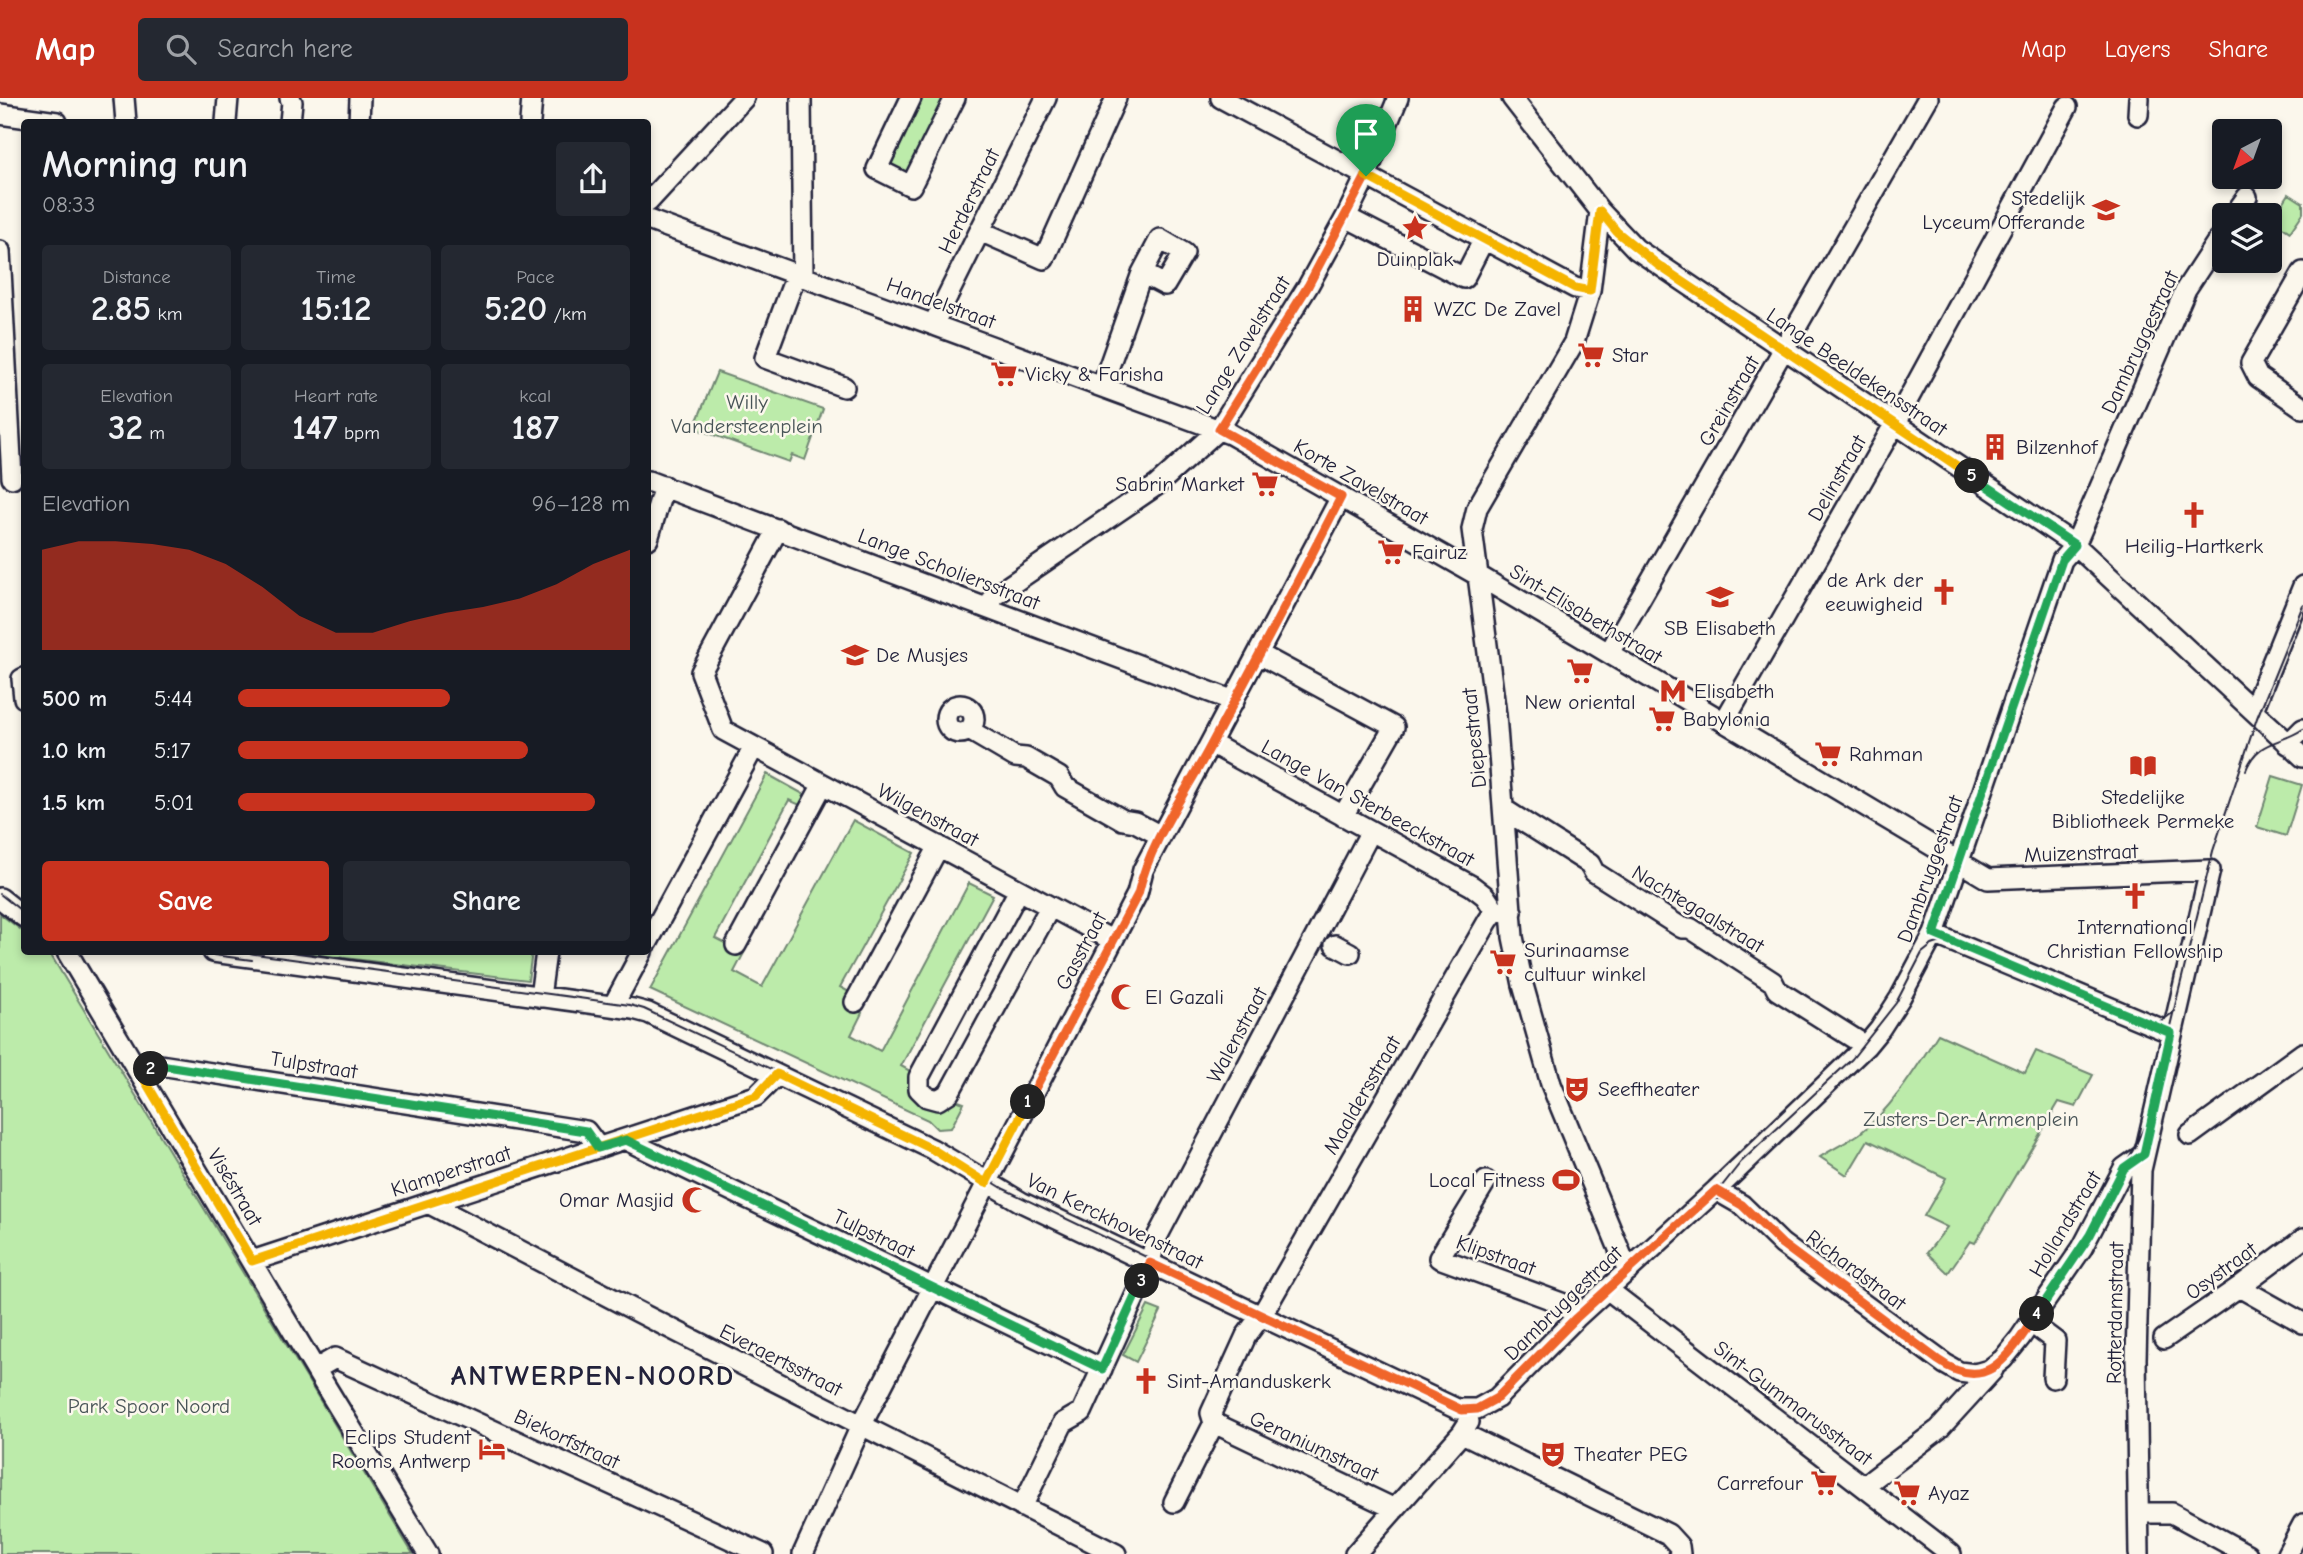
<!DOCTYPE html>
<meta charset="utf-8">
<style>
body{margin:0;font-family:"Comic Neue",sans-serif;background:#242831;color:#f1f3f6;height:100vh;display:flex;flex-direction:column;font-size:26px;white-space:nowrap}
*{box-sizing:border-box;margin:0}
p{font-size:23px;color:#9ea1a6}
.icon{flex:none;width:38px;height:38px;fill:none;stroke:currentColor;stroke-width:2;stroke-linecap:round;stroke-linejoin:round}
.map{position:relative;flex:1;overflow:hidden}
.side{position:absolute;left:21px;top:21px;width:630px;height:836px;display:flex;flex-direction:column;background:#171b24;border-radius:7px;box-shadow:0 4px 10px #0003}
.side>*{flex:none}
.needle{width:46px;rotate:221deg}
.tools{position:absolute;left:2212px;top:21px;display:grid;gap:14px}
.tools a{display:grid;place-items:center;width:70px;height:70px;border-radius:7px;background:#171b24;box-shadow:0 4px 10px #0003;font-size:35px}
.pin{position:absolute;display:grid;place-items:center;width:60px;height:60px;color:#fff;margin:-72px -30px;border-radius:50% 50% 50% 0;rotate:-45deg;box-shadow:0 0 7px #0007}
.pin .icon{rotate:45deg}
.km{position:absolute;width:35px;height:35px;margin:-18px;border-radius:50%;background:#222;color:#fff;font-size:19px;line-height:35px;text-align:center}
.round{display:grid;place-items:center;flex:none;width:74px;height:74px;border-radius:7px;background:#242831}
.summary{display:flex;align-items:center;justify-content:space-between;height:119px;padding:0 21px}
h1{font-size:38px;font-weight:700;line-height:52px}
.figures{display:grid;grid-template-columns:repeat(3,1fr);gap:10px;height:119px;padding:7px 21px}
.figures div{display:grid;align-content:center;border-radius:7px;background:#242831;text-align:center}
.figures b{font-size:35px;font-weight:700}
.figures small{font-size:19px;font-weight:400}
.figures p{font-size:19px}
.chart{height:196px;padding:14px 21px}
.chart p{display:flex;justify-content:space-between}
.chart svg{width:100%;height:126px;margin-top:7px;fill:#c8321e;opacity:.7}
.button{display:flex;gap:14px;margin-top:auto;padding:14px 21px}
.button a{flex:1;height:80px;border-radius:7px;background:#c8321e;color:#fff;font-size:28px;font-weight:700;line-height:80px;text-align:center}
.button a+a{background:#242831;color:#f1f3f6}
ul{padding:0 21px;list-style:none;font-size:23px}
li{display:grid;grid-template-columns:112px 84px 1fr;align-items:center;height:52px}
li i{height:18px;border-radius:9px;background:#c8321e}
header{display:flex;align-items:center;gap:42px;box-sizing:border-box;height:98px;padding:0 35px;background:#c8321e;color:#fff}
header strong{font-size:33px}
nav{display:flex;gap:38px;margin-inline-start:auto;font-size:24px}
.search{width:490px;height:63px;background:#242831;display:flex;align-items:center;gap:18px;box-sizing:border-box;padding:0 24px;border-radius:7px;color:#9ea1a6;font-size:26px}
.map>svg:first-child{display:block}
</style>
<header>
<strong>Map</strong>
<div class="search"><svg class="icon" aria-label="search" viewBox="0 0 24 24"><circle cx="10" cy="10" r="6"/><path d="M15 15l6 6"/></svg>Search here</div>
<nav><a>Map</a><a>Layers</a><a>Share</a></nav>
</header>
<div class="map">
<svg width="2303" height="1456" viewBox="0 0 2303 1456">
<rect width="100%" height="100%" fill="#fbf7ec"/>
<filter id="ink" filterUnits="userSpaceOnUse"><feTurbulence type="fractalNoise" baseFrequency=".0143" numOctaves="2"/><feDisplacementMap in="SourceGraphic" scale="14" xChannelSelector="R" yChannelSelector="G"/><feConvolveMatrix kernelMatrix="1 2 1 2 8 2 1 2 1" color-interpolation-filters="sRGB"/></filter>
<g filter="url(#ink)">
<path fill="#bcebaa" stroke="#6f8672" stroke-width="2" d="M919 0H949L910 79 886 67Z
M2289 96 2303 105V115L2290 134 2272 122Z
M717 274 823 311 805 362 792 357 789 364 694 330Z
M767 676 805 697 800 707 789 702 715 840 744 855 734 874 762 889 853 722 914 755 840 889 851 895 846 906 862 915 851 937 880 953 969 785 993 797 901 968 912 974 911 986 964 1005 951 1030 937 1031 928 1022 650 892Z
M2273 678 2302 687 2286 738 2257 729Z
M0 816 24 834V854H49L413 1456H0Z
M295 854H532L528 882Z
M1938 936 2025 975 2036 953 2093 977 2076 1009 2059 1004 1975 1145 1970 1143 1948 1175 1927 1155 1947 1129 1924 1118 1946 1080 1868 1042 1847 1077 1820 1059C1833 1051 1847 1044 1859 1036 1891 1012 1917 969 1938 936Z
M1148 1208 1161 1213 1136 1264 1123 1257Z"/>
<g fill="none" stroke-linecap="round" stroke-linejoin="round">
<defs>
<path id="minor" d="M124 0 126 24
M290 0 292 4 290 24
M801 0 803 179
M911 0 877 71 911 88 955 0
M1221 0 1575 190 1590 193
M1512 0 1600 113 1636 151 2075 447 2303 659
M0 16 57 24
M2138 17 2139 0
M226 24 228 0
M359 24 360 0
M530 24 532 0
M648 104 744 0
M1600 113 1590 193 1574 244 1477 410 1472 431 1496 617 1513 839 1523 887 1551 986 1628 1173
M2234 117 2247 99
M1346 119 1464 180 1484 141
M648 122 1230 336 1479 478 1988 781 2210 772 2141 1072 2136 1261 2139 1456
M980 133 1044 161 1116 0
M0 153 12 380
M2303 174 2251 265 2258 279 2303 310
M796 177 765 260 844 289
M933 227 1046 0
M1102 288 1142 175 1160 141 1184 155 1165 187 1142 175
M648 383 1234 603
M778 431 701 574 723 632 1112 842
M648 441 664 388
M989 510 994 498 1157 387 1219 331 1308 188 1346 119 1366 78 1398 0
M1609 555 1928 0
M1259 556 1394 629 1343 718
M24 580 22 581 24 600
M946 621a14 14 0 1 1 28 0a14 14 0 1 1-28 0Z
M2253 612 2303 488
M1724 624 1894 327 2067 9
M969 632 1015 659 1026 660 1059 679 1065 689 1123 722 1135 724 1161 738
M1212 646 1472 788 1485 798 1495 813
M2288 646 2303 631
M1505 712 1590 766 1594 774 1682 830H1690L1773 884 1777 892 1866 948
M1019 792 919 979V991L927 999 938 1002 949 995 1050 809
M0 800 24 819
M1934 836 2171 935
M648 844 754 649
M736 847 823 686
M1335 847 1350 855
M67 854 323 1284 428 1456
M213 854 633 911 648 915 932 1051 1021 1104 1457 1311H1477L1497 1300 1576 1220 1716 1092 1866 948 1880 931 1900 900 1934 836 2062 462 2075 447 2186 191 2224 133
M540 899 546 854
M855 904 939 748
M613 908 642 854
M141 976 160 967 586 1033 599 1050
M2190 1037 2303 955
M626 1042 1102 1271
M1486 1083 1439 1160 1564 1206 1576 1220
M1716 1092 1742 1107 1782 1146 1945 1266 1959 1274 1975 1276 1989 1272 2003 1261 2020 1240 2082 1150 2124 1070 2144 1056
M428 1105 646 1218 1116 1456
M252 1163 756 998 777 977
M2239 1189 2303 1225
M1607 1191 1951 1456
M2031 1225 2055 1243 2053 1280
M2164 1241 2239 1189 2303 1141
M316 1271 335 1260 763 1456
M1214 1325 1395 1411
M1462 1335 1668 1436 1679 1448 1680 1456
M1864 1388 1939 1331 1993 1272
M1174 1404 1214 1325 1211 1315 1246 1238 1263 1215 1488 823 1495 813 1512 814
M1022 1409 1063 1325 1082 1314 1149 1168 1156 1141 1371 733
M2140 1415H2172L2247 1456
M803 1456 861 1328 1137 796 1143 772 1341 399
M1355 1456 1462 1335 1469 1324
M2287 1456 2303 1426"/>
</defs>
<use href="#minor" stroke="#22223b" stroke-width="24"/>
<use href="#minor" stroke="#fbf7ec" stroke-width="19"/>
<path stroke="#22223b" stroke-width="2" d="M2246 672C2258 641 2280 647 2303 631
M0 796 24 815
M191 854 252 862
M241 854 630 907 644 911 938 1050 1004 1091 1458 1308 1479 1306 1495 1297 1574 1217 1662 1136 1697 1105 1712 1101H1728L1743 1109 1771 1136 1945 1267C1969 1283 1991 1276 2009 1256L2087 1144 2146 1026 2213 753 2257 620 2303 507
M1705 1104 1718 1093 1741 1064 1852 961 1896 905 1922 855 1932 847 1944 843 1964 845 2095 902 2133 925 2146 927 2159 925 2175 913"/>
</g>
</g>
<g fill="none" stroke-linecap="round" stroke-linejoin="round" filter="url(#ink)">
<defs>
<path id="split-1" d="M1028 1004 1138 796C1150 742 1186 695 1211 647 1255 565 1299 482 1341 399L1219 331 1308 188 1366 78"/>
<path id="split-2" d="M151 971 141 976 252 1163 756 998 777 976 932 1051 986 1085 1028 1004"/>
<path id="split-3" d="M151 971 160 967 586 1033 598 1050 626 1042 1102 1271 1142 1183"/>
<path id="split-4" d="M1142 1183 1150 1165 1462 1312 1477 1311 1497 1300 1576 1220 1716 1092 1742 1107 1782 1146 1938 1262C1988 1298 2010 1255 2037 1216"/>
<path id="split-5" d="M1972 378 2075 447 2062 462 1934 836 2171 935 2144 1056 2124 1070 2090 1137 2037 1216"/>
<path id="split-6" d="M1366 78 1575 190 1590 193 1600 113 1617 134 1658 167 1972 378"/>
</defs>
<use href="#split-1" stroke="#fff" stroke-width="14"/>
<use href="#split-2" stroke="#fff" stroke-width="14"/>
<use href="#split-3" stroke="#fff" stroke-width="14"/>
<use href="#split-4" stroke="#fff" stroke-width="14"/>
<use href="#split-5" stroke="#fff" stroke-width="14"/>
<use href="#split-6" stroke="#fff" stroke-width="14"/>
<use href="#split-1" stroke="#f0652b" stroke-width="9"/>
<use href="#split-2" stroke="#f5b400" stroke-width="9"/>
<use href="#split-3" stroke="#22a559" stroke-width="9"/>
<use href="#split-4" stroke="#f0652b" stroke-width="9"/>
<use href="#split-5" stroke="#22a559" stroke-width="9"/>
<use href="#split-6" stroke="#f5b400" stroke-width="9"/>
</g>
<defs>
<symbol id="school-bare" viewBox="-9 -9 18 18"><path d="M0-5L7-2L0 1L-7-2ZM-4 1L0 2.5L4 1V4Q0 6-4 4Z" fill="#c8321e" stroke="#fbf7ec" stroke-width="2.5" paint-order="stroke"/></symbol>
<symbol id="sight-bare" viewBox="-9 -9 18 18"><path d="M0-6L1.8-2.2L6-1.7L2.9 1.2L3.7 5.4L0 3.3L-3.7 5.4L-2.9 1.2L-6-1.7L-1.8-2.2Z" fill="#c8321e" stroke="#fbf7ec" stroke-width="2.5" paint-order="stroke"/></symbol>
<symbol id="building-bare" viewBox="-9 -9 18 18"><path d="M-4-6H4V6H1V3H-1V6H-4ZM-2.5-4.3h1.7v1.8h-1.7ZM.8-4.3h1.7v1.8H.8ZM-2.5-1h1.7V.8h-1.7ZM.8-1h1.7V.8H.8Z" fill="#c8321e" stroke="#fbf7ec" stroke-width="2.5" paint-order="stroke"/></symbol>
<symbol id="supermarket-bare" viewBox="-9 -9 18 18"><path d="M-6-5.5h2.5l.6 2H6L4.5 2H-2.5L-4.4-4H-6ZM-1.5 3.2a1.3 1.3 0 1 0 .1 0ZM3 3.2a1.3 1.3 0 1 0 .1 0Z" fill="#c8321e" stroke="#fbf7ec" stroke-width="2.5" paint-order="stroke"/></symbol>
<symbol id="church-bare" viewBox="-9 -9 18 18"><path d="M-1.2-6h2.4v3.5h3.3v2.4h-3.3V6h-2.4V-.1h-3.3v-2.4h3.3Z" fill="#c8321e" stroke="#fbf7ec" stroke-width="2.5" paint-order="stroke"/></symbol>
<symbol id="metro-bare" viewBox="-9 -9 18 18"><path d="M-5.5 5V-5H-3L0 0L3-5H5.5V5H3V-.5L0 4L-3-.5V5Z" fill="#c8321e" stroke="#fbf7ec" stroke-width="2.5" paint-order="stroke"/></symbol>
<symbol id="library-bare" viewBox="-9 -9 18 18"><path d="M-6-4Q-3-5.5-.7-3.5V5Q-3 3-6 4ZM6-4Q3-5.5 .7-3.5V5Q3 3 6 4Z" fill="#c8321e" stroke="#fbf7ec" stroke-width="2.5" paint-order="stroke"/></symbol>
<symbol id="mosque-bare" viewBox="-9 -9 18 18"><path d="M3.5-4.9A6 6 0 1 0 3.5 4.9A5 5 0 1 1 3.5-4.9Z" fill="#c8321e" stroke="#fbf7ec" stroke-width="2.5" paint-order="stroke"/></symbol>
<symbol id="theatre-bare" viewBox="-9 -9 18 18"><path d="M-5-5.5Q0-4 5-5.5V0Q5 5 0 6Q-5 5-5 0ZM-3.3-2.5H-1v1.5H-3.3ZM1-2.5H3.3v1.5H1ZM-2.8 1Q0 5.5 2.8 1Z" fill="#c8321e" stroke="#fbf7ec" stroke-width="2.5" paint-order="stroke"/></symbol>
<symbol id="stadium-bare" viewBox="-9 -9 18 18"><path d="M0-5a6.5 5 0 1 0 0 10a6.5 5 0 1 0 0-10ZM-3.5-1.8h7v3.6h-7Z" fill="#c8321e" stroke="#fbf7ec" stroke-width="2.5" paint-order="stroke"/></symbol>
<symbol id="hotel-bare" viewBox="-9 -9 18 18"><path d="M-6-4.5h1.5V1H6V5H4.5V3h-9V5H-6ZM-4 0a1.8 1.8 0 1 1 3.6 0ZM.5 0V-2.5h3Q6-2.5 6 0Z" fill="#c8321e" stroke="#fbf7ec" stroke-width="2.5" paint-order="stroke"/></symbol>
</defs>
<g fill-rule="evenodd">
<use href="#school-bare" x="2087" y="93" width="38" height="38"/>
<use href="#sight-bare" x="1396" y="111" width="38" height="38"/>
<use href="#building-bare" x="1394" y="192" width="38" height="38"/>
<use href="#supermarket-bare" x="1572" y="238" width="38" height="38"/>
<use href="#supermarket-bare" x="985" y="257" width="38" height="38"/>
<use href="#building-bare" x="1976" y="330" width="38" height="38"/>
<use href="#supermarket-bare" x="1246" y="367" width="38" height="38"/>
<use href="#church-bare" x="2175" y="398" width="38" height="38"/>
<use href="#supermarket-bare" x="1372" y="435" width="38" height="38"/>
<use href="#church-bare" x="1925" y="475" width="38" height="38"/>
<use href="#school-bare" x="1701" y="480" width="38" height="38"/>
<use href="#school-bare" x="836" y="538" width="38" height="38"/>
<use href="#supermarket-bare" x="1561" y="554" width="38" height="38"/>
<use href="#metro-bare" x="1654" y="574" width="38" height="38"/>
<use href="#supermarket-bare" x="1643" y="602" width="38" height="38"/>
<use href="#supermarket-bare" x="1809" y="637" width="38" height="38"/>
<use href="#library-bare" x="2124" y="649" width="38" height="38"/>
<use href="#church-bare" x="2116" y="779" width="38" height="38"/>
<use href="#supermarket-bare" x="1484" y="845" width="38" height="38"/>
<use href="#mosque-bare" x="1105" y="880" width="38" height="38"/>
<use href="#theatre-bare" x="1558" y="972" width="38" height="38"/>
<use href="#stadium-bare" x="1547" y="1063" width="38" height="38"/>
<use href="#mosque-bare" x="676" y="1083" width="38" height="38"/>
<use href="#church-bare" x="1127" y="1264" width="38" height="38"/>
<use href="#hotel-bare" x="473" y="1332" width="38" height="38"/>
<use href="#theatre-bare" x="1534" y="1337" width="38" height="38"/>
<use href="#supermarket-bare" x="1805" y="1366" width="38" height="38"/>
<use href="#supermarket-bare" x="1888" y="1376" width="38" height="38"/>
</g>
<g text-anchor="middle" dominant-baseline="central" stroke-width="5" stroke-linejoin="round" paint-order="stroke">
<g font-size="21" fill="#22223b" stroke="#fbf7ec" text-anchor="start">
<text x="2085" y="100" text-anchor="end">Stedelijk<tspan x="2085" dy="24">Lyceum Offerande</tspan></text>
<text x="1415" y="161" text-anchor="middle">Duinplak</text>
<text x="1434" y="211">WZC De Zavel</text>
<text x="1612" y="257">Star</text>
<text x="1025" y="276">Vicky &amp; Farisha</text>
<text x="2016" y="349">Bilzenhof</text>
<text x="1244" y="386" text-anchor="end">Sabrin Market</text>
<text x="2194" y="448" text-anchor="middle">Heilig-Hartkerk</text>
<text x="1412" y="454">Fairuz</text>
<text x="1923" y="482" text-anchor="end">de Ark der<tspan x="1923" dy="24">eeuwigheid</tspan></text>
<text x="1720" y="530" text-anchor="middle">SB Elisabeth</text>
<text x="876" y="557">De Musjes</text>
<text x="1694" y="593">Elisabeth</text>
<text x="1580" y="604" text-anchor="middle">New oriental</text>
<text x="1683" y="621">Babylonia</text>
<text x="1849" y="656">Rahman</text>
<text x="2143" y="699" text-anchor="middle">Stedelijke<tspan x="2143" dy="24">Bibliotheek Permeke</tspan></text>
<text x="2135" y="829" text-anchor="middle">International<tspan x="2135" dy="24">Christian Fellowship</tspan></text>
<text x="1524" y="852">Surinaamse<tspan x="1524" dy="24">cultuur winkel</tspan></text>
<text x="1145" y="899">El Gazali</text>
<text x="1598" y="991">Seeftheater</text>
<text x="1545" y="1082" text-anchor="end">Local Fitness</text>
<text x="674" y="1102" text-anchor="end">Omar Masjid</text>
<text x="1167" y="1283">Sint-Amanduskerk</text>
<text x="471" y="1339" text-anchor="end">Eclips Student<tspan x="471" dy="24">Rooms Antwerp</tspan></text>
<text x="1574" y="1356">Theater PEG</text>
<text x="1803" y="1385" text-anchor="end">Carrefour</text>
<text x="1928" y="1395">Ayaz</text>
</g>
<g font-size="21" fill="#22223b" stroke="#fbf7ec">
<text transform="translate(969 103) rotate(-64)">Herderstraat</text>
<text transform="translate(941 205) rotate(20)">Handelstraat</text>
<text transform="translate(2140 244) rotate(-65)">Dambruggestraat</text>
<text transform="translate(1243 247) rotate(-58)">Lange Zavelstraat</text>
<text transform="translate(1857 274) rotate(34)">Lange Beeldekensstraat</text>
<text transform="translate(1729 303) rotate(-60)">Greinstraat</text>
<text transform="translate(1837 380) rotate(-60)">Delinstraat</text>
<text transform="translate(1361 384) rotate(30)">Korte Zavelstraat</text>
<text transform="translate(949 471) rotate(21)">Lange Scholiersstraat</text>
<text transform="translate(1586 516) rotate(31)">Sint-Elisabethstraat</text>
<text transform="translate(1474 640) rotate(-96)">Diepestraat</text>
<text transform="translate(1368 705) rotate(29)">Lange Van Sterbeeckstraat</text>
<text transform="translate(928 717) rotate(28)">Wilgenstraat</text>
<text transform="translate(2081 755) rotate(-2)">Muizenstraat</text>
<text transform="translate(1930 771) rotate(-70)">Dambruggestraat</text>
<text transform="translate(1698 811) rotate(31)">Nachtegaalstraat</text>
<text transform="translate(1081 853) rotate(-62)">Gasstraat</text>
<text transform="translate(1237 937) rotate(-62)">Walenstraat</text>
<text transform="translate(314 967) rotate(9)">Tulpstraat</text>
<text transform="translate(1362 997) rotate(-60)">Maaldersstraat</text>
<text transform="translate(451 1073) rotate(-18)">Klamperstraat</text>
<text transform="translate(235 1089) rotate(59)">Viséstraat</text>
<text transform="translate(1115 1123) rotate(26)">Van Kerckhovenstraat</text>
<text transform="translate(2065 1126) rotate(-59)">Hollandstraat</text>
<text transform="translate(874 1136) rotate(26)">Tulpstraat</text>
<text transform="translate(1496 1157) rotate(20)">Klipstraat</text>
<text transform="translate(1856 1172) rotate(37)">Richardstraat</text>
<text transform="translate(2221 1173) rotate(-36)">Osystraat</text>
<text transform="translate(1563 1205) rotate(-44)">Dambruggestraat</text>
<text transform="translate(2115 1215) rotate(-89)">Rotterdamstraat</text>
<text transform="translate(781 1262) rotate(27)">Everaertsstraat</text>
<text transform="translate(1793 1305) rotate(37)">Sint-Gummarusstraat</text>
<text transform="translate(567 1341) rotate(25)">Biekorfstraat</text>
<text transform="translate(1314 1348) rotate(25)">Geraniumstraat</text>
</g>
<g font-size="21" fill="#485457" stroke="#fbf7ec">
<text x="747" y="304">Willy<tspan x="747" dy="24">Vandersteenplein</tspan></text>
<text x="1971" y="1021">Zusters-Der-Armenplein</text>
<text x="149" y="1308">Park Spoor Noord</text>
</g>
<g font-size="28" font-weight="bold" letter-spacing="2" fill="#22223b" stroke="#fbf7ec">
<text x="593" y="1278">ANTWERPEN-NOORD</text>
</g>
</g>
</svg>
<div class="tools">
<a><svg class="needle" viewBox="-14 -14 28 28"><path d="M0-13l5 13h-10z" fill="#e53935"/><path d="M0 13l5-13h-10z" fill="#9ea1a6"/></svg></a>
<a><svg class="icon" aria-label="layers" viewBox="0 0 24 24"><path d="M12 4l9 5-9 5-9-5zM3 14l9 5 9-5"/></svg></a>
</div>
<div class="pin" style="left:1366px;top:78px;background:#1e9e55"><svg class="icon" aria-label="arrive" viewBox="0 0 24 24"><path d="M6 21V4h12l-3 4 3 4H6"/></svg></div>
<b class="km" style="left:1028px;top:1004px">1</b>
<b class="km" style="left:151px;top:971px">2</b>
<b class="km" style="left:1142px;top:1183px">3</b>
<b class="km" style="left:2037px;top:1216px">4</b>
<b class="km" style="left:1972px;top:378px">5</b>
<section class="side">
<div class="summary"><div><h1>Morning run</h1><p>08:33</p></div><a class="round"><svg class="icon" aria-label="share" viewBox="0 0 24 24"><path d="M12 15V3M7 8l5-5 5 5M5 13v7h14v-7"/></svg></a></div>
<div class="figures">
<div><p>Distance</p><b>2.85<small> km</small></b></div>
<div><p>Time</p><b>15:12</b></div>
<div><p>Pace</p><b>5:20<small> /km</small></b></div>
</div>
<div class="figures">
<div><p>Elevation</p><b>32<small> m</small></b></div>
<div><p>Heart rate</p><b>147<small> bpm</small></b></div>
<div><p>kcal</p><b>187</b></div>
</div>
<div class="chart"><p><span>Elevation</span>96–128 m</p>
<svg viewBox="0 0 160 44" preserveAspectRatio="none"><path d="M0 44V9L10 6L20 6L30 7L40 9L50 14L60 22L70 32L80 38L90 38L100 34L110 31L120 29L130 26L140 21L150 14L160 9V44z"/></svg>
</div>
<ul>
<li><b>500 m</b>5:44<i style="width:54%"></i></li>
<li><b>1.0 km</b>5:17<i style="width:74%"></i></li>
<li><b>1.5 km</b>5:01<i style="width:91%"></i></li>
</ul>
<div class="button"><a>Save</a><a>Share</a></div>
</section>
</div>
